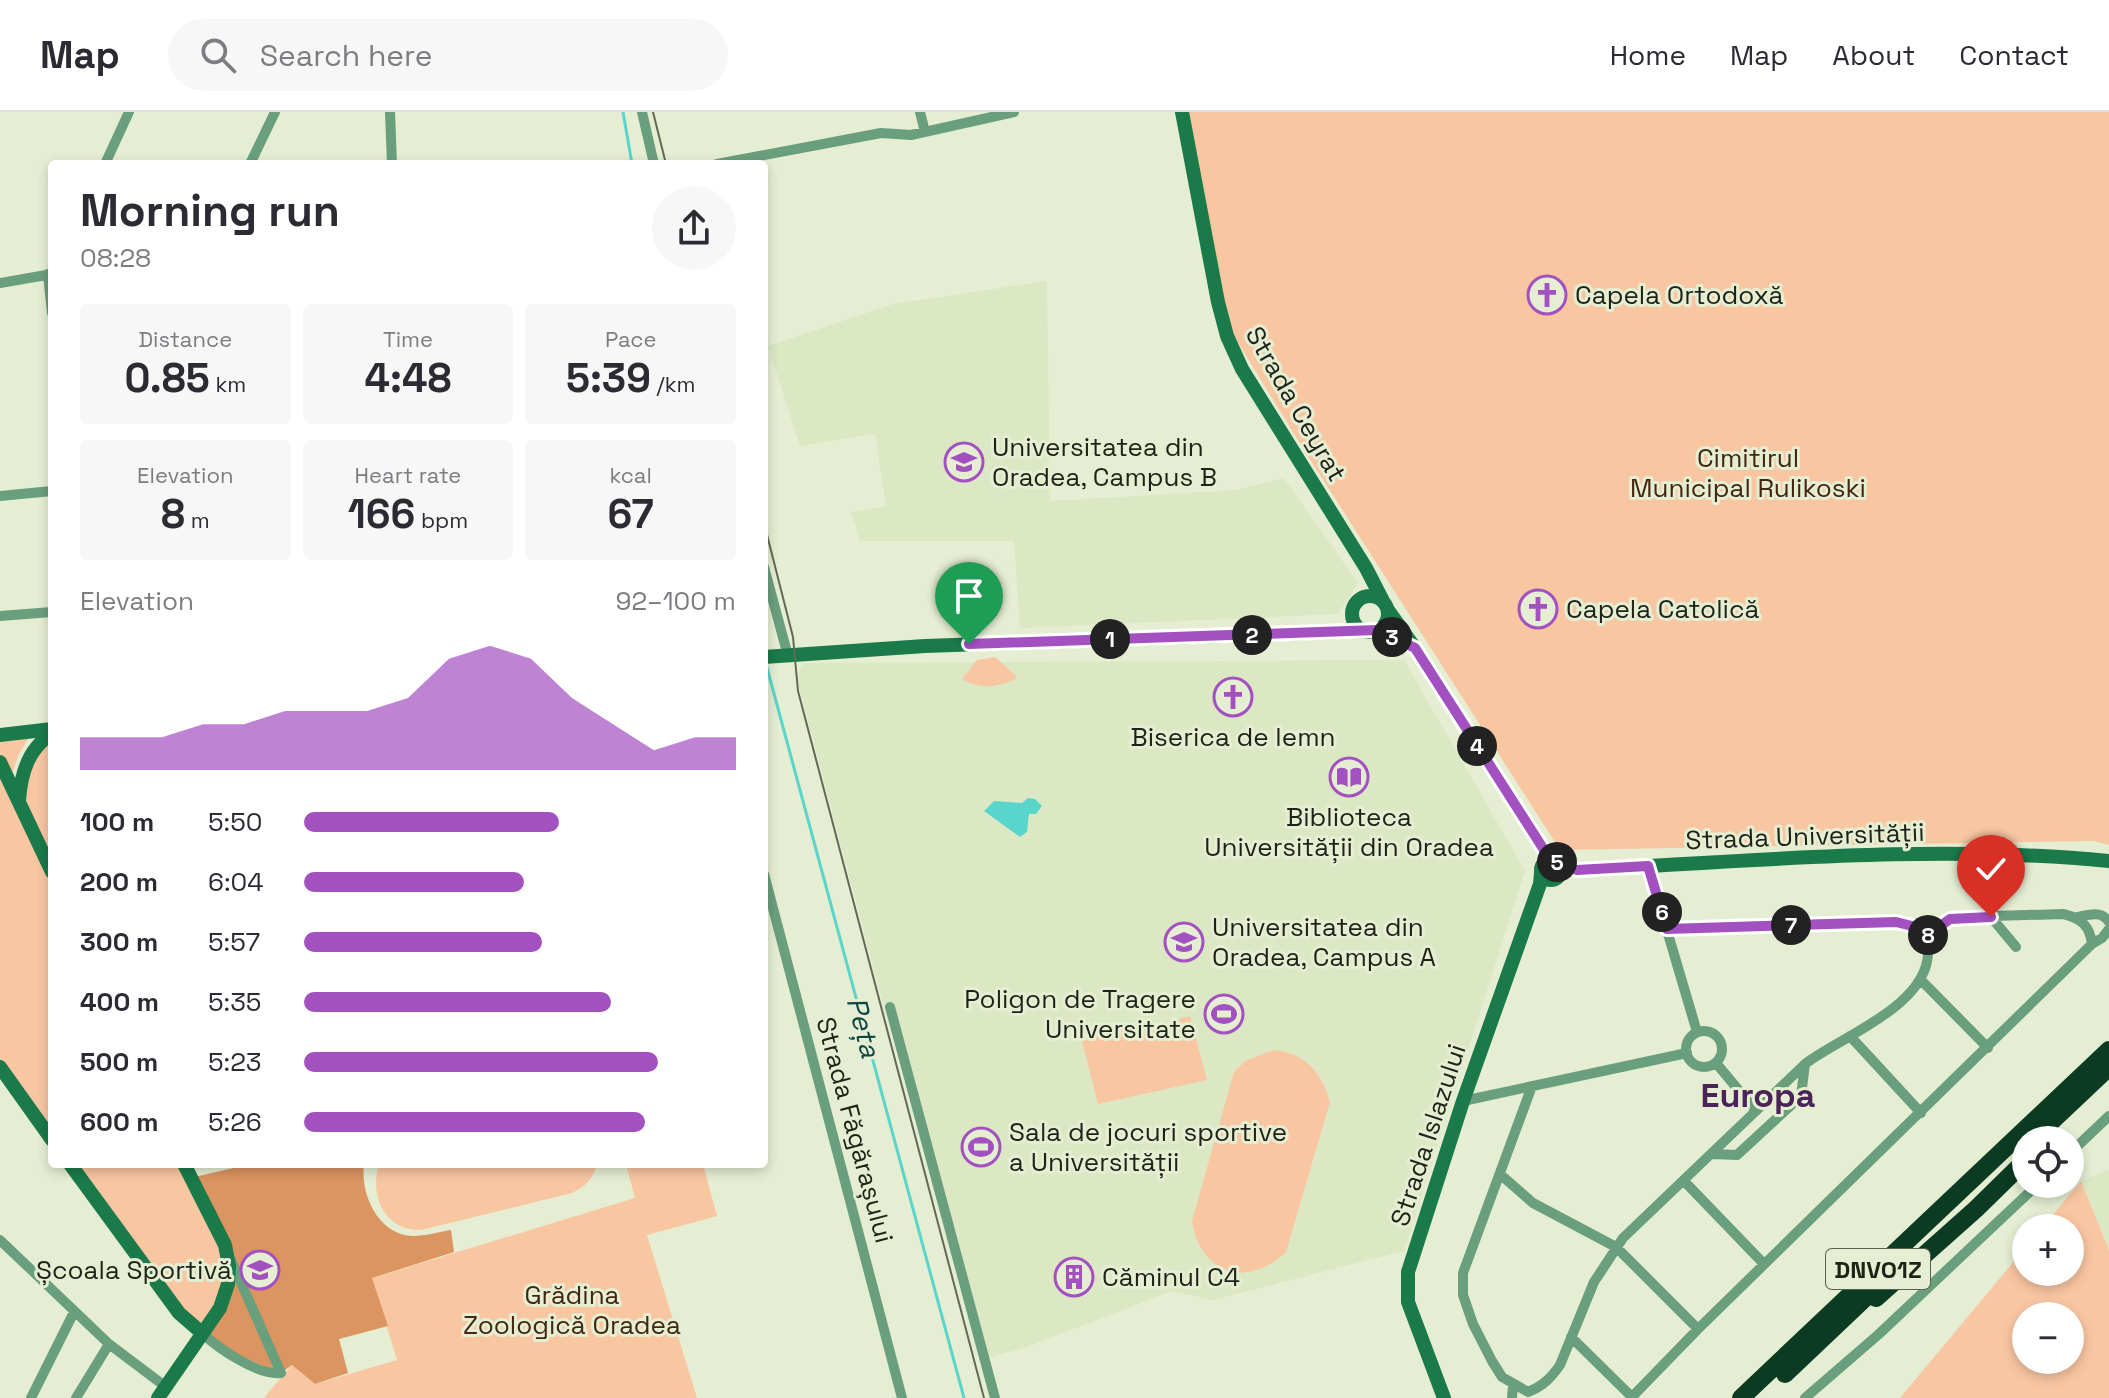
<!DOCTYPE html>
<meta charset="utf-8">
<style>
body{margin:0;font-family:"Space Grotesk",sans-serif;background:#f7f7f7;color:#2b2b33;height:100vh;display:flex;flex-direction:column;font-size:30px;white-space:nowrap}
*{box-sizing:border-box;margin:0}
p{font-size:26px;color:#7c7c81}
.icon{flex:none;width:44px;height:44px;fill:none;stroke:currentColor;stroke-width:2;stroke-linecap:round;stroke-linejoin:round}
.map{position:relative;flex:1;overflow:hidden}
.details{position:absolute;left:48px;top:48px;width:720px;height:1008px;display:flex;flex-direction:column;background:#fff;border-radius:8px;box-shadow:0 4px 12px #0003}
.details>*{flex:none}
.fabs{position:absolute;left:2012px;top:1014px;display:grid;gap:16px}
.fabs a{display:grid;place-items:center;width:72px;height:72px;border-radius:50%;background:#fff;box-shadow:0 4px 12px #0003;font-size:40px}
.pin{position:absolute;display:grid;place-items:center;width:68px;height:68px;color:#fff;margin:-82px -34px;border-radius:50% 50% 50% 0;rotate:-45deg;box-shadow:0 0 8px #0007}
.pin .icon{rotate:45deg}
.km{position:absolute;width:40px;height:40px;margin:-20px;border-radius:50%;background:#222;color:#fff;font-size:22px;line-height:40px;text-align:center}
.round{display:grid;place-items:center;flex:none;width:84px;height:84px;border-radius:42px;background:#f7f7f7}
.head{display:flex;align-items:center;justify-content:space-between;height:136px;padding:0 32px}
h1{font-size:44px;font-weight:700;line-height:60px}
.metrics{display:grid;grid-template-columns:repeat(3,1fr);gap:12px;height:136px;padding:8px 32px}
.metrics div{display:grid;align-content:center;border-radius:8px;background:#f7f7f7;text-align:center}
.metrics b{font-size:40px;font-weight:700}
.metrics small{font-size:22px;font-weight:400}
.metrics p{font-size:22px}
.chart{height:224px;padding:16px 32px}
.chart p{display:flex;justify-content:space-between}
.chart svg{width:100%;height:144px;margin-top:8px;fill:#a351c1;opacity:.7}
ul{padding:0 32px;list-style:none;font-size:26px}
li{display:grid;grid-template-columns:128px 96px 1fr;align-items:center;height:60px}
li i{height:20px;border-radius:10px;background:#a351c1}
header{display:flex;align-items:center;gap:48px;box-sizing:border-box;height:112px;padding:0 40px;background:#fff;border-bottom:2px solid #e1e1e2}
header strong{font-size:38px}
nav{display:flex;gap:44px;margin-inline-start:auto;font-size:28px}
.search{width:560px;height:72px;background:#f7f7f7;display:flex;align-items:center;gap:20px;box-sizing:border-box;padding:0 28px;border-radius:44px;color:#7c7c81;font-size:30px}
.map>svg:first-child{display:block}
</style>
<header>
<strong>Map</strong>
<div class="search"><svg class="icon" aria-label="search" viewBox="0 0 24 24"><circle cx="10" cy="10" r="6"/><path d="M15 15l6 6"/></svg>Search here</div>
<nav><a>Home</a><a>Map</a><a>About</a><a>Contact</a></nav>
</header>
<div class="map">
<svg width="2109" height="1286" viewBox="0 0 2109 1286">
<rect width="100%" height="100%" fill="#e5eed2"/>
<path fill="#dce8c4" d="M1047 169 1050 389 1237 378 1284 366 1358 471 1338 502 1020 516 1014 429H860L851 400 886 394 875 322 800 334 768 234 893 192Z
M1404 548 1525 759 1404 1139 1212 1188 1172 1179 1024 1236 987 1246 896 901 886 903 799 575V560L803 551Z
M2109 1058V1138L2081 1069Z"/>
<path fill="#f9c6a2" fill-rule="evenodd" d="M1188 0H2109V733L2093 729 1560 738 1304 338 1229 216Z
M995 545 1017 565 1016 567C997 575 981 578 962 567L977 548Z
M31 622 18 644 11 665 0 641V626Z
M52 628V1028L0 955V650L18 687 20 657Z
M1190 904 1207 968 1098 992 1082 929 1138 913 1140 918Z
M1273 938C1305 941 1322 960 1330 990L1286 1140C1248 1177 1200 1162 1192 1109L1234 960 1245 949Z
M70 1052H184L225 1133 228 1172 202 1221Z
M379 1052H597C593 1067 586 1074 572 1081L421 1118C385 1119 369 1084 379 1052Z
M626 1052H703L717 1104 647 1123 697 1286H264L292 1253 315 1272 397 1248 372 1166 635 1086Z
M2081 1069 2109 1138V1286H1900L2026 1135V1160H2070V1116H2042ZM2026 1204H2070V1248H2026Z"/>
<path fill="#dc9460" d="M251 1052H364C360 1082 378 1123 413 1124 425 1124 439 1120 451 1118L454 1140 372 1166 388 1214 339 1227 348 1261 315 1272 292 1253 281 1261 217 1235 202 1221 220 1196 225 1133 190 1066Z"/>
<path fill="#59d5cc" d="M1028 686 1035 687 1042 694 1036 702H1029L1027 720 1020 725 984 699 994 689 1022 691Z"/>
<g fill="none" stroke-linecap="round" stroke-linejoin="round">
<path stroke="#59d5cc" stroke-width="3" d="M623 0 632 52
M766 552 964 1286"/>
<path stroke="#6a9f7d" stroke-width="10" d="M390 0 392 52
M642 0 654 52
M920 0 925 20
M105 52 129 0
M250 52 275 0
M717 52 881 21 911 23 1014 0
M48 162 52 201
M0 171 52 162
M0 384 52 379
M764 455 788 544
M0 504 52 500
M1648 754 1697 920
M764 762 902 1286
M1991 805 2016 835
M2077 805C2089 803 2101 798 2109 810
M2092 832 2102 826 2109 817
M1920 867 1988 936
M890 895 995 1286
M1686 937a18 18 0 1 1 36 0a18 18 0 1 1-36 0Z
M1850 924 1921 1001
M1716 951 1756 999
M1532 974 1463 1161V1183L1473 1212 1492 1249 1502 1265 1528 1280C1543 1274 1551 1266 1560 1253L1594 1170 1623 1126 1805 952C1840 925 1928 894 1928 840 1928 821 1912 814 1896 810L1667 817
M1463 989 1687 941
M2070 1041 2109 1004
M1712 1042 1737 1043 1801 984 1805 952
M1501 1063 1533 1091 1616 1135 1698 1217
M1684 1069 1764 1152
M0 1128 109 1232 166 1275
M202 1221C218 1236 258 1264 281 1261L231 1148
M1571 1225 1632 1285
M31 1286 74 1200
M76 1286 109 1232
M1512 1286 1513 1273
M1631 1286 1698 1217 2092 832C2090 814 2081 806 2063 802L1959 805 1950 807 1925 825
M1805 1286 1879 1222 2038 1072"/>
<path stroke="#1a7a49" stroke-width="14" d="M1182 0 1218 190 1227 224 1242 257 1366 456 1383 489
M1352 502a18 18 0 1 1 36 0a18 18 0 1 1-36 0Z
M1388 498 1415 536 1539 731 1555 749
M1377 518 1413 535
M764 545 925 534 1366 519
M0 623 52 617
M0 650 52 760
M19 688C21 662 28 636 52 622
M1541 758a10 10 0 1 1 20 0a10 10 0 1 1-20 0Z
M1560 753 1577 758C1752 749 1936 732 2109 749
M0 955 52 1028
M70 1052 179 1201 202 1221
M158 1286 220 1196 228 1172 229 1154 225 1133 184 1052
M1444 1286 1408 1190V1160L1463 989 1540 772 1541 761"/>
<path stroke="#0b3b22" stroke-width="18" d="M2034 1026 2109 955
M1876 1186 1976 1097 2026 1048
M1785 1262 1882 1170
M1741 1286 2109 938"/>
<path stroke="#636958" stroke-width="2" d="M653 0 666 52
M764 411 793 525 798 579 984 1286"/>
</g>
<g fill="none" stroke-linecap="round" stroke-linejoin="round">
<defs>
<path id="route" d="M969 532 1377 518 1415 536 1546 741 1560 753 1577 758 1648 754 1667 817 1896 810 1912 814 1925 825 1950 807 1991 805"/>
</defs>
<use href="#route" stroke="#fff" stroke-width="16"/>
<use href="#route" stroke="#a351c1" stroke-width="10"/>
</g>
<defs>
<symbol id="church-ring" viewBox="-11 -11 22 22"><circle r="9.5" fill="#e5eed2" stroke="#a351c1" stroke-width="1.5"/><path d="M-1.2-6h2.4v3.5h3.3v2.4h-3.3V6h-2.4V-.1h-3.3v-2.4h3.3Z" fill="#a351c1"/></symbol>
<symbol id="university-ring" viewBox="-11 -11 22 22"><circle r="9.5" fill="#e5eed2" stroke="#a351c1" stroke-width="1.5"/><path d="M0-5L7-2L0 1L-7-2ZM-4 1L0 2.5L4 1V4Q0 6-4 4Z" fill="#a351c1"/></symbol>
<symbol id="library-ring" viewBox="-11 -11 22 22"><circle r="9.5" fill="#e5eed2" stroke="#a351c1" stroke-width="1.5"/><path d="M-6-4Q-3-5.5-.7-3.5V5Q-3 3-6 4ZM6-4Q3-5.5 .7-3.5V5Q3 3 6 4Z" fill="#a351c1"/></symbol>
<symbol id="stadium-ring" viewBox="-11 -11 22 22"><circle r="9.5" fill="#e5eed2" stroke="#a351c1" stroke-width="1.5"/><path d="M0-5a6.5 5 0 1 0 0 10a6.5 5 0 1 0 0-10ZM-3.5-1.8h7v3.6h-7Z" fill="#a351c1"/></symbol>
<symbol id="school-ring" viewBox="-11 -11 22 22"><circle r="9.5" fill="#e5eed2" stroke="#a351c1" stroke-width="1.5"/><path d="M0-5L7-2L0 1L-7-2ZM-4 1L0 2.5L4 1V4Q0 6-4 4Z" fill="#a351c1"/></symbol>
<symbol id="building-ring" viewBox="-11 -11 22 22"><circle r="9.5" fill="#e5eed2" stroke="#a351c1" stroke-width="1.5"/><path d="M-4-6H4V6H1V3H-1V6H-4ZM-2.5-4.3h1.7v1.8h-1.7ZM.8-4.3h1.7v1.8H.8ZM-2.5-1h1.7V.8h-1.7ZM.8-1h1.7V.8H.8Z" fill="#a351c1"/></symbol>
</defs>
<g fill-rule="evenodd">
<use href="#church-ring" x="1525" y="161" width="44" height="44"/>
<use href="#university-ring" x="942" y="328" width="44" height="44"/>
<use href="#church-ring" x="1516" y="475" width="44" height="44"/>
<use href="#church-ring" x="1211" y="563" width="44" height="44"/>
<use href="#library-ring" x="1327" y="643" width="44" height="44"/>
<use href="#university-ring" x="1162" y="808" width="44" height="44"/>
<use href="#stadium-ring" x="1202" y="880" width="44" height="44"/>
<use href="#stadium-ring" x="959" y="1013" width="44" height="44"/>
<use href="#school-ring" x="238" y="1136" width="44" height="44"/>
<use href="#building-ring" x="1052" y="1143" width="44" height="44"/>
</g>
<g text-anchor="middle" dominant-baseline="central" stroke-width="6" stroke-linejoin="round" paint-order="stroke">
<rect fill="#e5eed2" stroke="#5a5f4f" stroke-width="2" x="1826" y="1137" width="104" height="40" rx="6"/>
<g font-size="24" font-weight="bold" fill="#1e2217">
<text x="1878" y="1157">DNVO1Z</text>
</g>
<g font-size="26" fill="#1e2217" stroke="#e5eed2" text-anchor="start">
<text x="1575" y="183">Capela Ortodoxă</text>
<text x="992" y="335">Universitatea din<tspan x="992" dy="30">Oradea, Campus B</tspan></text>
<text x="1566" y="497">Capela Catolică</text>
<text x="1233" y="625" text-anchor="middle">Biserica de lemn</text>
<text x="1349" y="705" text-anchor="middle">Biblioteca<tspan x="1349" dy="30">Universității din Oradea</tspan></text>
<text x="1212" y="815">Universitatea din<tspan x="1212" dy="30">Oradea, Campus A</tspan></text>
<text x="1196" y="887" text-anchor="end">Poligon de Tragere<tspan x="1196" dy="30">Universitate</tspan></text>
<text x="1009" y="1020">Sala de jocuri sportive<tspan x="1009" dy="30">a Universității</tspan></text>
<text x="232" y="1158" text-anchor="end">Școala Sportivă</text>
<text x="1102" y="1165">Căminul C4</text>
</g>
<g font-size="26" fill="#1e2217" stroke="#e5eed2">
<text transform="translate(1296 292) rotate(60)">Strada Ceyrat</text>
<text transform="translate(1805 724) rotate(-2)">Strada Universității</text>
<text transform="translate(855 1018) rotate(75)">Strada Făgărașului</text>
<text transform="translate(1428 1023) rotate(-72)">Strada Islazului</text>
</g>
<g font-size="26" fill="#43260f" stroke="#e5eed2">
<text x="1748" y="346">Cimitirul<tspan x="1748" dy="30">Municipal Rulikoski</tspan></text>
<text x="572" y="1183">Grădina<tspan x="572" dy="30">Zoologică Oradea</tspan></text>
</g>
<g font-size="28" font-style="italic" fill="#0e4643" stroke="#e5eed2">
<text transform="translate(864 915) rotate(75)">Peța</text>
</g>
<g font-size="34" font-weight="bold" fill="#4a2359" stroke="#e5eed2">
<text x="1758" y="983">Europa</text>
</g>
</g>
</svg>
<div class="fabs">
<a><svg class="icon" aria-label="locate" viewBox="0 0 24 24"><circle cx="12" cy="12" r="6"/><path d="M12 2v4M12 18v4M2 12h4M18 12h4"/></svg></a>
<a>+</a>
<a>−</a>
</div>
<div class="pin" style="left:969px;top:532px;background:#1e9e55"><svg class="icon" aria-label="arrive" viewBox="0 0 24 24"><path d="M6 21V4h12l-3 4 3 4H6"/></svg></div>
<div class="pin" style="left:1991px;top:805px;background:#d93025"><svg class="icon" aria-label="check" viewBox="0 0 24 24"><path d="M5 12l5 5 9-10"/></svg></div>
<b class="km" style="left:1110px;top:527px">1</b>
<b class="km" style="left:1252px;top:523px">2</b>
<b class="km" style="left:1392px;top:525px">3</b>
<b class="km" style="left:1477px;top:634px">4</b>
<b class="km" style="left:1557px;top:750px">5</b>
<b class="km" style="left:1662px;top:800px">6</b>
<b class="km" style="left:1791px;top:813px">7</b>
<b class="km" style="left:1928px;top:823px">8</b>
<section class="details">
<div class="head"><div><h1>Morning run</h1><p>08:28</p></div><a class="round"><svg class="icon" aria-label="share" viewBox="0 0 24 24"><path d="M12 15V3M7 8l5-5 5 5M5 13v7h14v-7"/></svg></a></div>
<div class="metrics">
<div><p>Distance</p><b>0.85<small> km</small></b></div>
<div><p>Time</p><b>4:48</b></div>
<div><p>Pace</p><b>5:39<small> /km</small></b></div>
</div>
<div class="metrics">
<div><p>Elevation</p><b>8<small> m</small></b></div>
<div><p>Heart rate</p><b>166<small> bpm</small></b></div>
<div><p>kcal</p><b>67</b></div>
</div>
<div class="chart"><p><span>Elevation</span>92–100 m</p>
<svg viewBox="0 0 160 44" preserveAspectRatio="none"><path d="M0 44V34L10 34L20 34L30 30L40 30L50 26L60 26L70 26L80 22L90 10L100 6L110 10L120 22L130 30L140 38L150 34L160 34V44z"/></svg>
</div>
<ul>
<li><b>100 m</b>5:50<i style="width:59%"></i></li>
<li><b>200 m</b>6:04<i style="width:51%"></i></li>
<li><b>300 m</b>5:57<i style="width:55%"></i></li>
<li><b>400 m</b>5:35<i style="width:71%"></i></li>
<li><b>500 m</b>5:23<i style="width:82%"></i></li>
<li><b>600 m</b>5:26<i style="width:79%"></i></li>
</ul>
</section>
</div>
